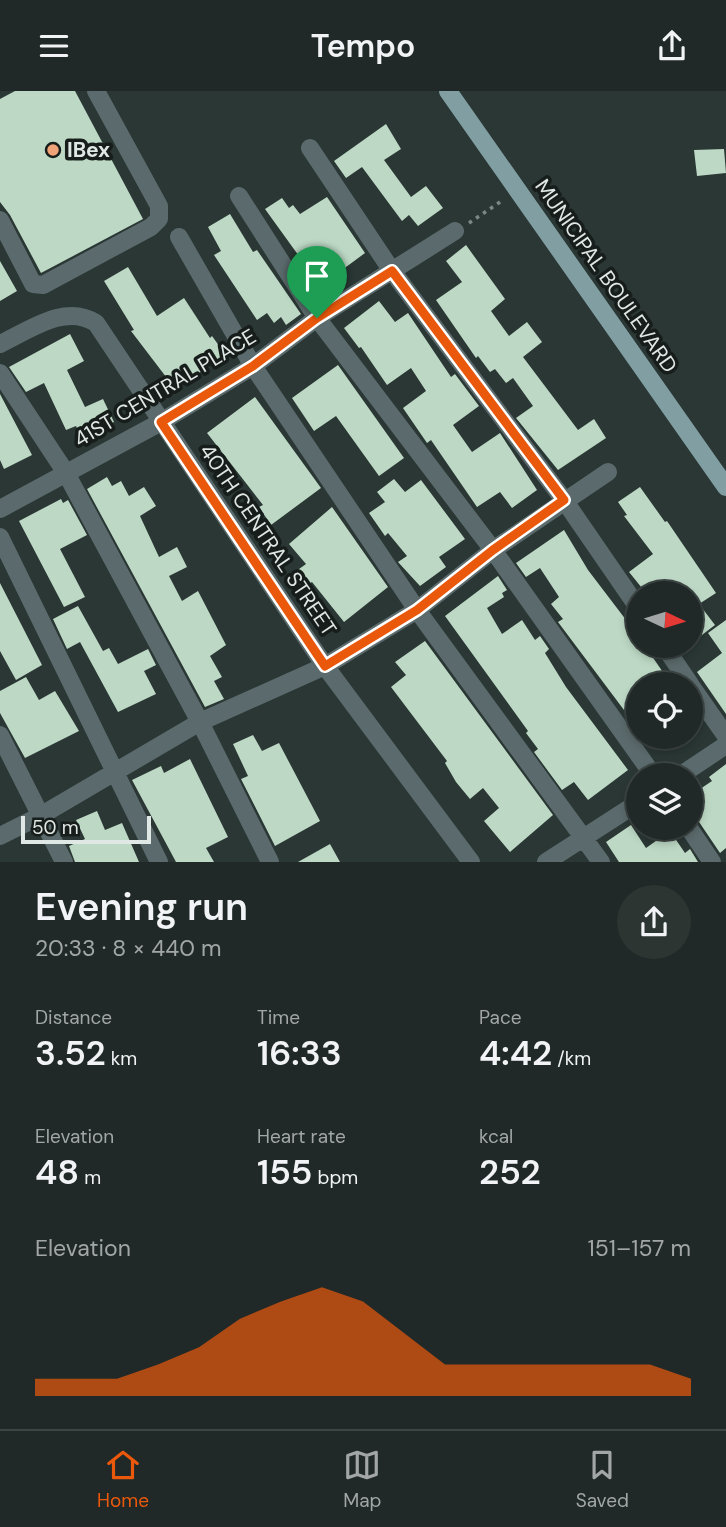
<!DOCTYPE html>
<meta charset="utf-8">
<style>
body{margin:0;font-family:"DM Sans",sans-serif;background:#2d3533;color:#f1f3f6;height:100vh;display:flex;flex-direction:column;font-size:26px;white-space:nowrap}
*{box-sizing:border-box;margin:0}
p{font-size:23px;color:#a2a6a7}
.icon{flex:none;width:38px;height:38px;fill:none;stroke:currentColor;stroke-width:2;stroke-linecap:round;stroke-linejoin:round}
.map{position:relative;height:771px;overflow:hidden}
.sheet{display:flex;flex-direction:column;background:#202927;flex:1}
.sheet>*{flex:none}
.needle{width:46px;rotate:94deg}
.fabs{position:absolute;left:626px;top:490px;display:grid;gap:14px}
.fabs a{display:grid;place-items:center;width:77px;height:77px;border-radius:50%;background:#202927;box-shadow:0 4px 10px #0003,0 0 0 2px #3d4544;font-size:35px}
.scale{position:absolute;left:21px;bottom:18px;width:130px;box-sizing:border-box;padding-left:7px;border:4px solid #e0e8e6;border-top:0;font-size:19px;line-height:24px;white-space:nowrap;color:#e0e8e6;-webkit-text-stroke:5px #171d1b;paint-order:stroke}
.pin{position:absolute;display:grid;place-items:center;width:60px;height:60px;color:#fff;margin:-72px -30px;border-radius:50% 50% 50% 0;rotate:-45deg;box-shadow:0 0 7px #0007}
.pin .icon{rotate:45deg}
.round{display:grid;place-items:center;flex:none;width:74px;height:74px;border-radius:37px;background:#2d3533}
.overview{display:flex;align-items:center;justify-content:space-between;height:119px;padding:0 35px}
h1{font-size:38px;font-weight:600;line-height:52px}
.stats{display:grid;grid-template-columns:repeat(3,1fr);gap:10px;height:119px;padding:7px 35px}
.stats div{display:grid;align-content:center}
.stats b{font-size:35px;font-weight:600}
.stats small{font-size:19px;font-weight:400}
.stats p{font-size:19px}
.chart{height:196px;padding:14px 35px}
.chart p{display:flex;justify-content:space-between}
.chart svg{width:100%;height:126px;margin-top:7px;fill:#ea580c;opacity:.7}
header{display:flex;justify-content:space-between;align-items:center;height:91px;padding:0 35px;background:#202927;font-size:32px;font-weight:600}
.tabs{display:flex;justify-content:space-around;align-items:center;height:98px;border-top:2px solid #3d4544;background:#202927;font-size:19px;color:#a2a6a7}
.tabs a{display:grid;justify-items:center;gap:4px}
.tabs .current{color:#ea580c}
.map>svg:first-child{display:block}
</style>
<header><svg class="icon" aria-label="menu" viewBox="0 0 24 24"><path d="M4 6h16M4 12h16M4 18h16"/></svg>Tempo<svg class="icon" aria-label="share" viewBox="0 0 24 24"><path d="M12 15V3M7 8l5-5 5 5M5 13v7h14v-7"/></svg></header>
<div class="map">
<svg width="726" height="771" viewBox="0 0 726 771">
<rect width="100%" height="100%" fill="#2a3734"/>
<path fill="#bdd9c5" d="M15 0H75L143 128 41 182 10 124 0 111V8Z
M386 33 401 58 384 69 411 106 426 95 443 117 418 135 409 124 402 130 362 76 346 87 334 70Z
M724 58 726 82 697 85 694 59Z
M327 106 365 162 342 179 345 182 320 199 309 179 265 118 282 107 289 117 293 114 300 123Z
M230 123 253 161 257 159 301 223 286 234 281 226 274 232 267 222 257 229 214 164 221 160 208 136Z
M466 154 505 208 491 220 509 245 527 231 542 251 523 266 578 339 594 328 606 347 558 379 516 327 533 315 513 287 506 292 495 278 490 281 478 265 476 267 436 209 462 191 446 170Z
M0 170 17 200 0 210Z
M128 176 157 225 184 207 210 247 212 245 225 263 176 299 131 240 134 239 104 190Z
M379 210 395 231 408 222 451 286 455 283 479 315 453 334 472 361 500 342 537 399 512 417 500 401 477 416 431 349 427 352 403 317 426 300 411 277 387 294 361 256 359 257 344 237Z
M70 243 84 270 67 279 85 316 103 308 114 331 81 346 76 335 66 339 44 292 26 301 9 276Z
M338 274 404 367 379 385 336 325 314 340 292 307Z
M0 303 32 364 4 378 0 369Z
M255 306 321 397 271 434 259 416 263 414 207 342Z
M107 386 112 395 121 390 129 405 144 396 156 415 140 425 159 466 177 456 187 476 169 485 182 510 198 500 226 554 210 565 222 586 214 590 224 608 205 616 87 398Z
M394 388 405 401 421 389 465 448 439 466 446 476 420 495 398 471 407 465 388 442 385 445 369 422 385 411 377 401Z
M640 396 665 431 667 430 716 502 699 513 715 534 698 547 691 538V502H646L629 481 653 463 624 425 627 424 618 411Z
M61 408 63 412 68 409 87 444 60 458 85 506 64 516 19 430Z
M332 416 388 496 344 531 312 491 297 500 288 486 306 473 289 453Z
M564 439 588 479 639 546V555H645L671 593H639V639L558 531 563 528 551 513 559 506 540 477 526 486 516 472Z
M498 485 507 499 502 502 504 506 487 517 502 543 522 529 535 549 540 545 549 558 545 562 566 596 628 679 588 709 574 691 562 699 534 661 538 658 526 642 528 640 445 525Z
M0 492 42 574 16 589 0 560Z
M78 515 103 560 109 557 118 573 148 558 156 574 144 580 156 603 118 621 80 551 67 558 53 528Z
M726 529V623L697 581 722 562 708 542Z
M425 550 553 724 510 761 484 730 499 717 483 697 470 708 456 691 445 672 447 670 391 596 406 584 395 571Z
M26 586 39 609 55 600 79 640 25 667 0 622V600Z
M253 644 262 660 279 652 320 730 275 755 241 688 248 685 233 653Z
M190 668 228 746 206 757 214 771H176L132 689 161 675 164 682Z
M726 673V757L720 762 691 719V704L712 690 709 686Z
M97 720 105 739 122 732 139 771H75L69 755 85 748 76 729Z
M631 734 646 757 670 740 685 762 690 758 698 771H619L606 751Z
M330 753 340 771H298Z"/>
<g fill="none" stroke-linecap="round" stroke-linejoin="round">
<path stroke="#7d8885" stroke-width="3.5" stroke-dasharray="3.5 5" stroke-linecap="butt" d="M469 132 503 109"/>
<path stroke="#5b6a6c" stroke-width="18" d="M310 57 392 180 564 409 639 518
M239 105 317 227 493 459 653 684
M0 129 33 193 43 194 151 136 159 128V115L96 0
M179 146 253 275 417 519 601 771
M0 253C30 239 65 212 96 232L325 575 471 771
M0 282 66 382 200 631 270 771
M0 418 161 331 253 275 317 227 455 140
M0 446 159 771
M664 555 690 593
M691 595 726 645
M0 644 64 771
M681 684 726 654
M689 737 712 771
M0 745 40 725 200 631 325 575 417 519 493 459 608 381
M546 771 639 711"/>
<path stroke="#819fa3" stroke-width="18" d="M448 0 726 396"/>
</g>
<g fill="none" stroke-linecap="round" stroke-linejoin="round">
<defs>
<path id="route" d="M392 180 564 409 493 459 417 519 325 575 161 331 253 275 317 227Z"/>
</defs>
<use href="#route" stroke="#fff" stroke-width="14"/>
<use href="#route" stroke="#ea580c" stroke-width="9"/>
</g>
<circle fill="#f0a279" stroke="#171d1b" stroke-width="2.5" cx="53" cy="59" r="7"/>
<g text-anchor="middle" dominant-baseline="central" stroke-width="7" stroke-linejoin="round" paint-order="stroke">
<g font-size="21" font-weight="bold" fill="#e0e8e6" stroke="#171d1b" text-anchor="start">
<text x="67" y="59">IBex</text>
</g>
<g font-size="21" fill="#e0e8e6" stroke="#171d1b">
<text transform="translate(606 185) rotate(55)">MUNICIPAL BOULEVARD</text>
<text transform="translate(165 297) rotate(-31)">41ST CENTRAL PLACE</text>
<text transform="translate(268 449) rotate(56)">40TH CENTRAL STREET</text>
</g>
</g>
</svg>
<div class="fabs">
<a><svg class="needle" viewBox="-14 -14 28 28"><path d="M0-13l5 13h-10z" fill="#e53935"/><path d="M0 13l5-13h-10z" fill="#a2a6a7"/></svg></a>
<a><svg class="icon" aria-label="locate" viewBox="0 0 24 24"><circle cx="12" cy="12" r="6"/><path d="M12 2v4M12 18v4M2 12h4M18 12h4"/></svg></a>
<a><svg class="icon" aria-label="layers" viewBox="0 0 24 24"><path d="M12 4l9 5-9 5-9-5zM3 14l9 5 9-5"/></svg></a>
</div>
<div class="scale">50 m</div>
<div class="pin" style="left:317px;top:227px;background:#1e9e55"><svg class="icon" aria-label="arrive" viewBox="0 0 24 24"><path d="M6 21V4h12l-3 4 3 4H6"/></svg></div>
</div>
<section class="sheet">
<div class="overview"><div><h1>Evening run</h1><p>20:33 · 8 × 440 m</p></div><a class="round"><svg class="icon" aria-label="share" viewBox="0 0 24 24"><path d="M12 15V3M7 8l5-5 5 5M5 13v7h14v-7"/></svg></a></div>
<div class="stats">
<div><p>Distance</p><b>3.52<small> km</small></b></div>
<div><p>Time</p><b>16:33</b></div>
<div><p>Pace</p><b>4:42<small> /km</small></b></div>
</div>
<div class="stats">
<div><p>Elevation</p><b>48<small> m</small></b></div>
<div><p>Heart rate</p><b>155<small> bpm</small></b></div>
<div><p>kcal</p><b>252</b></div>
</div>
<div class="chart"><p><span>Elevation</span>151–157 m</p>
<svg viewBox="0 0 160 44" preserveAspectRatio="none"><path d="M0 44V38L10 38L20 38L30 33L40 27L50 17L60 11L70 6L80 11L90 22L100 33L110 33L120 33L130 33L140 33L150 33L160 38V44z"/></svg>
</div>
</section>
<nav class="tabs">
<a class="current"><svg class="icon" aria-label="home" viewBox="0 0 24 24"><path d="M3 11l9-7 9 7M6 9v11h12V9"/></svg>Home</a>
<a><svg class="icon" aria-label="map" viewBox="0 0 24 24"><path d="M3 6l6-2 6 2 6-2v14l-6 2-6-2-6 2zM9 4v14M15 6v14"/></svg>Map</a>
<a><svg class="icon" aria-label="saved" viewBox="0 0 24 24"><path d="M7 4h10v16l-5-4-5 4z"/></svg>Saved</a>
</nav>
